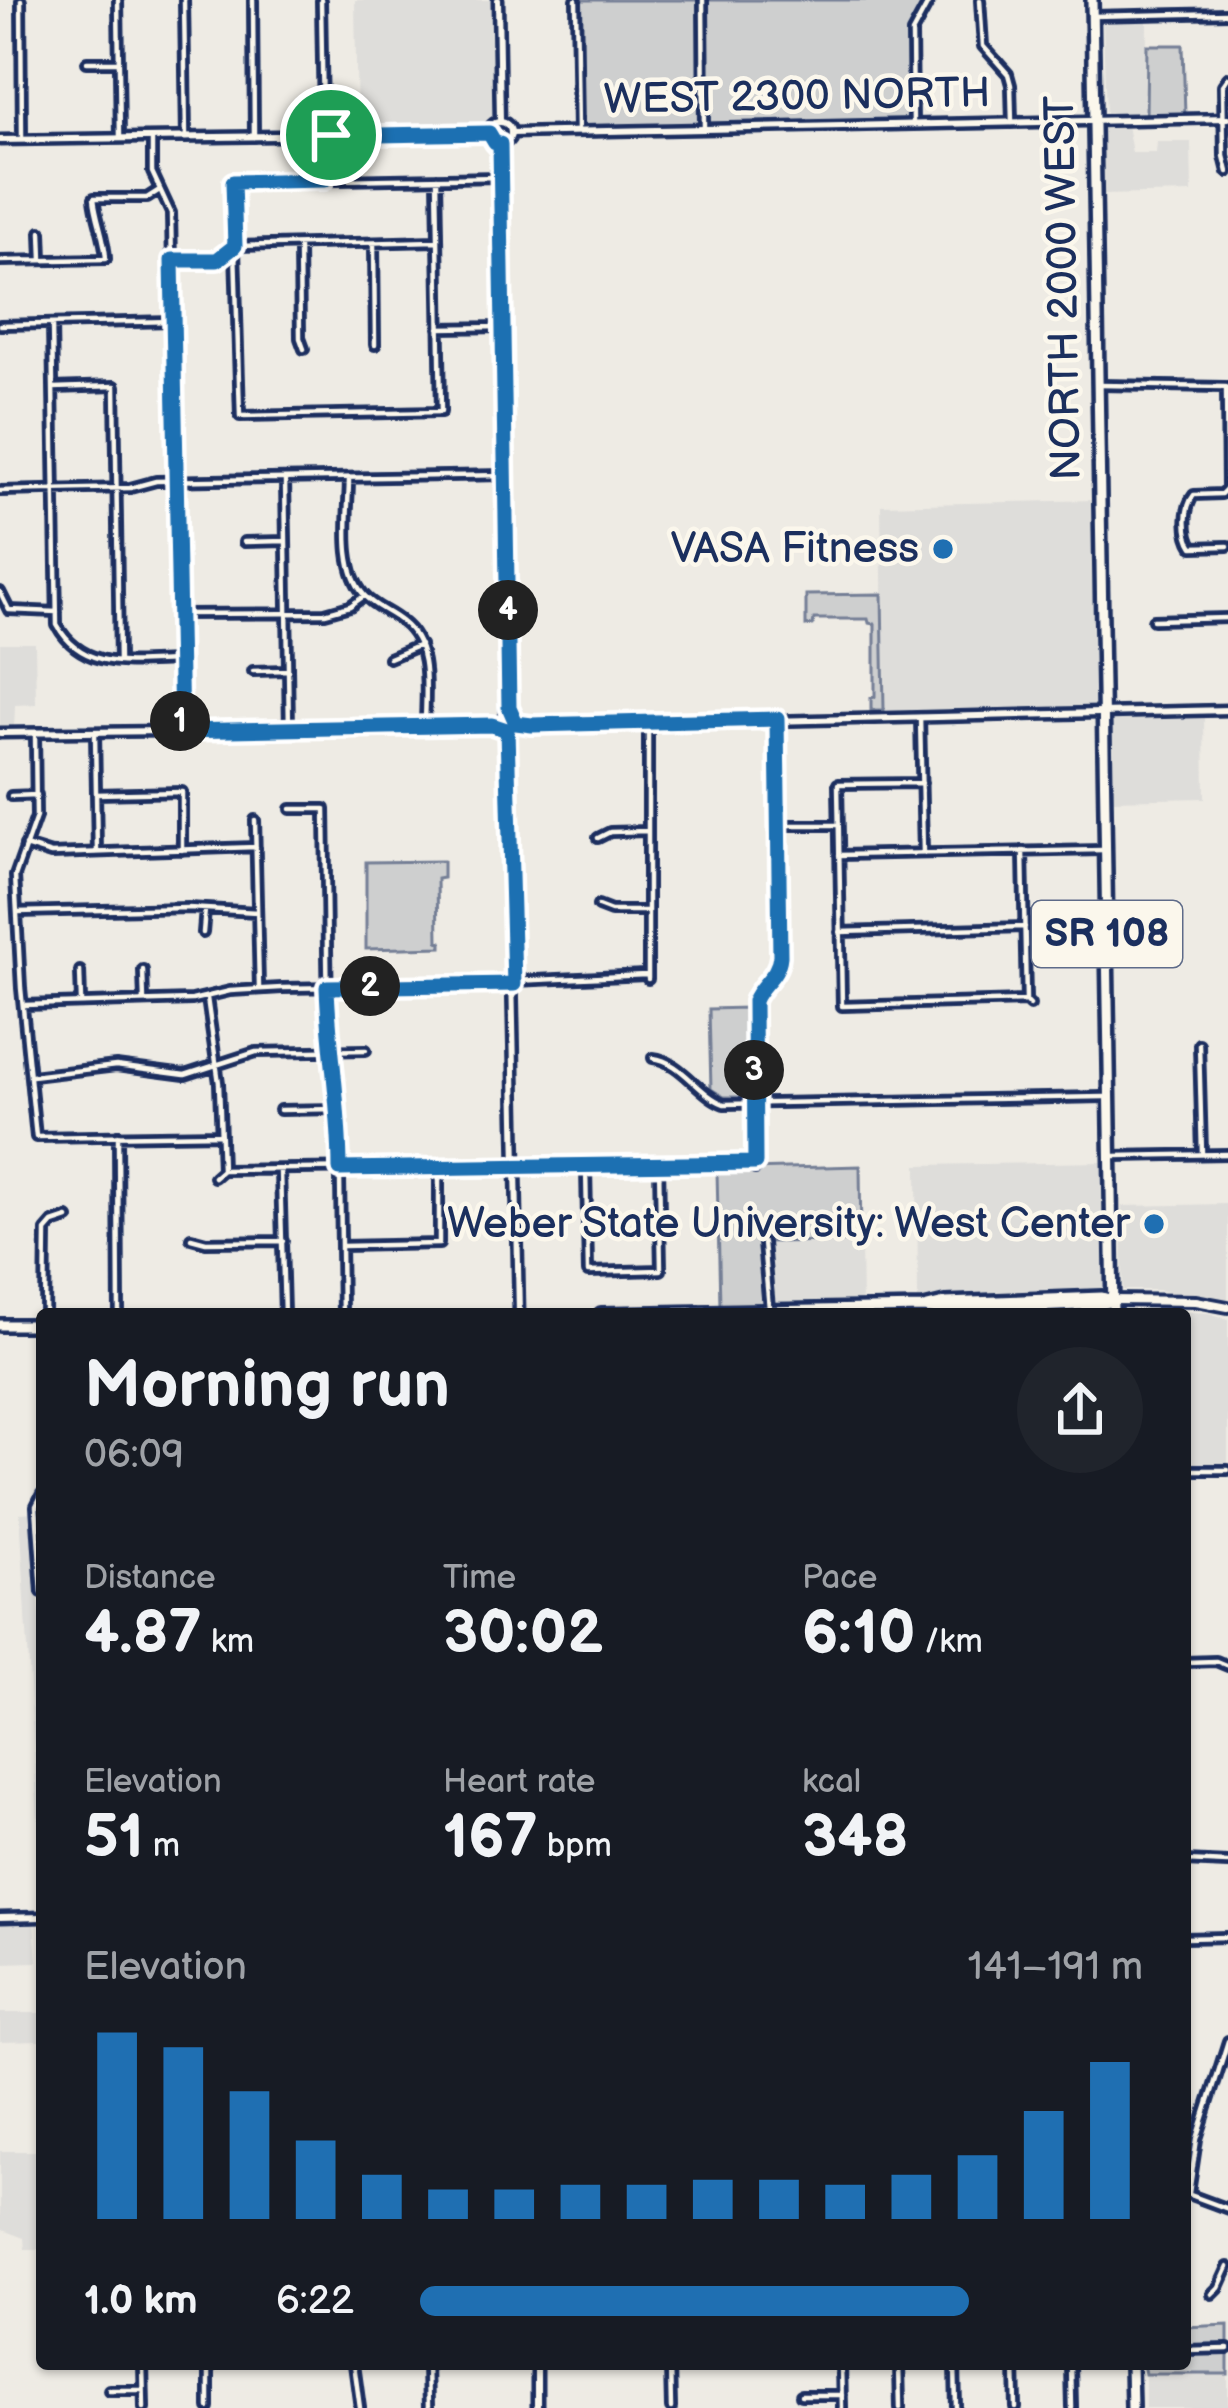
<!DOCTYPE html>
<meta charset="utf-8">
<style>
body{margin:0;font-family:"Balsamiq Sans",sans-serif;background:#20242c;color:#f1f3f6;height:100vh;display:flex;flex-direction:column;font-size:45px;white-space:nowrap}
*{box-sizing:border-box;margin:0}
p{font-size:39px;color:#9ea1a6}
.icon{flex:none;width:66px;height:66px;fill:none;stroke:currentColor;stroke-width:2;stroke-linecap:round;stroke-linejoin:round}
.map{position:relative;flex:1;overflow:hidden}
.panel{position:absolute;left:36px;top:1308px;width:1155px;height:1062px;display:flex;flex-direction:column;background:#171b24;border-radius:12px;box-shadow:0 3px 9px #0004}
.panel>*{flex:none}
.pin{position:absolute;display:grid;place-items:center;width:102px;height:102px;color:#fff;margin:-51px;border:6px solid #fff;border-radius:50%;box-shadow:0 3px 12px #0007}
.km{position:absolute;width:60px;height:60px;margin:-30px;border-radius:50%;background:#222;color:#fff;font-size:33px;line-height:60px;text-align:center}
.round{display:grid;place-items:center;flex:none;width:126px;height:126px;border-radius:63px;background:#20242c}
.summary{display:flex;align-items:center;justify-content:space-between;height:204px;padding:0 48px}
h1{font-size:66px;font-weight:700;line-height:90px}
.metrics{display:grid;grid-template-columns:repeat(3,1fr);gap:18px;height:204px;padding:12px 48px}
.metrics div{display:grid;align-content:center}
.metrics b{font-size:60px;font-weight:700}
.metrics small{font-size:33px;font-weight:400}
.metrics p{font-size:33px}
.chart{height:336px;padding:24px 48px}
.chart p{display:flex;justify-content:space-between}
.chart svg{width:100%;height:216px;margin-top:12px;stroke:#1f6fb2;stroke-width:6}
ul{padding:0 48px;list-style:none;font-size:39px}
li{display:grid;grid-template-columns:192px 144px 1fr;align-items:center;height:90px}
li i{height:30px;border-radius:15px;background:#1f6fb2}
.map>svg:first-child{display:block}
</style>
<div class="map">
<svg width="1228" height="2408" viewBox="0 0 1228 2408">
<rect width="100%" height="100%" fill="#eeebe4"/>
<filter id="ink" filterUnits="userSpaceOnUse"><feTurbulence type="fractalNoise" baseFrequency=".00833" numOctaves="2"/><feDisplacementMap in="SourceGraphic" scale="24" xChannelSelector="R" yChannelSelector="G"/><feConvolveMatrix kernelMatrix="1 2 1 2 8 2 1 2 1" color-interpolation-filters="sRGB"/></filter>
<g filter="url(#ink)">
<path fill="#deddda" d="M355 0H495L496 119 485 130 357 131Z
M1147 21 1146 116H1106L1103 24Z
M1127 125 1132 153H1156L1157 142H1191L1192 193 1099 195 1098 126Z
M1097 500 1100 709 884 714 881 505Z
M0 643H35L36 704 15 705 14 729 0 730Z
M1108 714 1204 715 1205 798 1110 800Z
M1105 1162 1103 1289 918 1300 917 1165Z
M1228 1204V1301L1157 1290H1123L1122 1206Z
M861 1241 862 1306 773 1307 767 1242Z
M1155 1310 1209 1313 1228 1319V1467H1185V1314H1155Z
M33 1512 42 1643V1888L20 1513Z
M34 1924 37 1962 0 1963V1925Z
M0 2013H40L42 2041 0 2042Z
M0 2151H42V2249H25L24 2238 0 2229Z
M1145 2374H1228V2408H1145Z"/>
<path fill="#cecfcf" stroke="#747f96" stroke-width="3" d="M579 0H926L909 29 908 117 904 121 586 126 581 122Z
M1147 45H1183L1185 116H1146Z
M882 594 884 710H871V698L875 697V624L869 623 868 619H814L813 625 806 626V595Z
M443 861V878L437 879 438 941 442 942V947L366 949V862Z
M746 1008 748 1097H724L711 1089 709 1009Z
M860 1166 861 1241 760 1242 765 1307H720L717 1170Z
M1228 2325V2374H1145L1143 2364H1185V2327Z"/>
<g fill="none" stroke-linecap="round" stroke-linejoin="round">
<defs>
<path id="minor" d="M21 0 22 138
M118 0 120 138
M184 0 186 138
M253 0 254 137
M321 0 324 180
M576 0 578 131
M703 0 704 129
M980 0 983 46 1008 74 1011 85 1012 123
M1092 16 1228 13
M87 62H118
M1228 78 1223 85 1224 156 1228 172
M913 125 912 33 930 0
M152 138V172L171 213 181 731
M437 178 441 412 240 416 233 182 501 177
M41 232 42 260
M374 243 375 345
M299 245 300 338 304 349
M172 260H217L235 246 437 241
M0 261 106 259C105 237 96 219 94 198H147L158 191
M52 324 57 625C83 672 132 662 178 661
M0 325 174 321
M439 328 503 327
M1099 385 1225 387
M1226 387 1227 488 1221 494 1194 495C1184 507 1184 534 1193 547L1228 546
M53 388 115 386 119 661
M349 478C349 513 339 566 364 595 374 607 391 612 402 622 433 646 425 692 425 727
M285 479 289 729
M0 491 130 488 156 481 506 475
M244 542 286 541
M0 592 9 610 57 612
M179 614 325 613 350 606 364 596
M1153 620 1228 618
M389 658 420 645
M253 671 288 670
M920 717 923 853
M95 732 97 852
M35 733 36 817 15 876 21 988 36 1137 221 1134
M922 783 838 784 842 1006 1026 1001 1030 1005
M96 794 182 792V850
M11 796 37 795
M291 809H325L328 1020 339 1109 342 1314
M255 820 259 988
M778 825H838
M598 838 610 832 648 831
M25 846 51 854 256 847
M1023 851 1026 1001
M839 855 1103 850
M598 906 611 911H648
M17 912 188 908 257 912
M840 932 1025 927
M203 933 205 909
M143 970 144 1001
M80 971 81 1001
M648 979V722
M514 981 646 975
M207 998 219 1083 222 1170
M24 1005 192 1000 230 991 282 988 514 984
M1199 1044 1202 1154
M653 1058C681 1061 698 1094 724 1104L1105 1097
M32 1076 116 1066 185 1075 256 1052 366 1050
M280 1110 339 1109
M118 1135 119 1314
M1114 1156 1228 1154
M586 1167 588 1272 661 1270 659 1164
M755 1169 754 1001C761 983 778 976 780 956L777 722
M280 1170 284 1314
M214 1177 222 1170 755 1163
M191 1238 206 1242 283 1241
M763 1243 769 1308
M342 1246 439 1244V1167
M45 1314 46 1231 53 1223 68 1218
M1185 1470H1228
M42 1494 36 1506 42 1592
M1185 1662 1216 1661 1228 1666
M1185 1861 1228 1863
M1185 1938 1228 1937
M1185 2193 1228 2209
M1189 2193 1197 2139 1228 2041
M1212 2294 1219 2287 1228 2267
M1185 2350 1228 2349
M143 2364 144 2408
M209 2364V2408
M354 2364 360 2408
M427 2364 428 2408
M670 2364 671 2408
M841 2364 842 2408
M899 2364 900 2408
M955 2364 956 2408
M1015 2364 1016 2408
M1071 2364 1072 2408
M109 2390H143
M801 2395H842"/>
<path id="tertiary" d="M498 0 500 122
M489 133a11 11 0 1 1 22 0a11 11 0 1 1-22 0Z
M511 133 1228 118
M0 140 489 133
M500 144 508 614 506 717
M502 723a7 7 0 1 1 14 0a7 7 0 1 1-14 0Z
M515 727 1228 710
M507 730 519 1314
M0 733 504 727
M0 1918 42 1917
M537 2364V2408"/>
<path id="secondary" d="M1113 1300 1196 1301 1228 1307"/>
<path id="primary" d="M1092 0 1113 1314
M1102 1297 1113 1300 1102 1304 945 1311 924 1308 945 1303Z
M601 1314 924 1308
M0 1325H42
M1131 2364 1132 2408"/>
</defs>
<use href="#minor" stroke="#1b2f5e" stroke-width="14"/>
<use href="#tertiary" stroke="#1b2f5e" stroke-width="15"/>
<use href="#secondary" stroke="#1b2f5e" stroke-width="16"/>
<use href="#primary" stroke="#1b2f5e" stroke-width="18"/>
<use href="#minor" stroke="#fbf7ec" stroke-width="4.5"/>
<use href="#tertiary" stroke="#fbf7ec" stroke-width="6"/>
<use href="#secondary" stroke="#fbf7ec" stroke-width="8"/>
<use href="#primary" stroke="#fbf7ec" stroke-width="9"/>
</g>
</g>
<g fill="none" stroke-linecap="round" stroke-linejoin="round" filter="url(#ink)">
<defs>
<path id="route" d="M489 133 495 143 500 144 509 707 516 723 532 725 777 719 780 956C778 977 761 983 754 1001L755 1163 340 1169C340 1107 329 1048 327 987L514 984 507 730 492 725 181 731 172 260H217L235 246 233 182 324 180 323 136Z"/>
</defs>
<use href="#route" stroke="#fff" stroke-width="24"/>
<use href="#route" stroke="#1f6fb2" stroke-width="15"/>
</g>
<g fill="#1f6fb2" stroke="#fbf7ec" stroke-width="4.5">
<circle cx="943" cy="549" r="12"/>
<circle cx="1154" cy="1224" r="12"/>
</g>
<g text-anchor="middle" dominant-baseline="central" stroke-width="9" stroke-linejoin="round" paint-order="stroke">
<rect fill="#fbf7ec" stroke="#5e6b89" stroke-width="3" x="1032" y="901" width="150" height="66" rx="9"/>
<g font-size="39" font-weight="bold" fill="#1b2f5e">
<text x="1107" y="934">SR 108</text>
</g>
<g font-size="42" fill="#1b2f5e" stroke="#fbf7ec">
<text transform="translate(797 97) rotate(-1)">WEST 2300 NORTH</text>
<text transform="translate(1064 288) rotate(-91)">NORTH 2000 WEST</text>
</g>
<g font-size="42" fill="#1b2f5e" stroke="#fbf7ec" text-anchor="end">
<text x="919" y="549">VASA Fitness</text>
<text x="1130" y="1224">Weber State University: West Center</text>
</g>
</g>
</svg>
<div class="pin" style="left:331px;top:135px;background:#1e9e55"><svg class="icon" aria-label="arrive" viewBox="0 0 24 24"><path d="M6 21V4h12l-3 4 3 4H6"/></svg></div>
<b class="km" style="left:180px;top:721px">1</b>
<b class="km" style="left:370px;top:986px">2</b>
<b class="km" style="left:754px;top:1070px">3</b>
<b class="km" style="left:508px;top:610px">4</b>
<section class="panel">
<div class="summary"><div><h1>Morning run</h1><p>06:09</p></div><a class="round"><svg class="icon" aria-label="share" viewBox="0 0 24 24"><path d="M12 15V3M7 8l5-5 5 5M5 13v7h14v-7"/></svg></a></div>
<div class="metrics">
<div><p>Distance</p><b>4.87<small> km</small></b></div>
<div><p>Time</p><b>30:02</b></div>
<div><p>Pace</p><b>6:10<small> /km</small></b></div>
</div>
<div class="metrics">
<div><p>Elevation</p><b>51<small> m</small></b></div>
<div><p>Heart rate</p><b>167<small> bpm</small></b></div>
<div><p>kcal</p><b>348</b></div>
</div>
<div class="chart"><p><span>Elevation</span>141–191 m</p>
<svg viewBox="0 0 160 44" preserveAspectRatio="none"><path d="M5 44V6M15 44V9M25 44V18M35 44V28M45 44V35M55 44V38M65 44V38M75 44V37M85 44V37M95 44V36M105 44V36M115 44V37M125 44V35M135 44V31M145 44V22M155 44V12"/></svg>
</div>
<ul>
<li><b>1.0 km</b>6:22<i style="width:76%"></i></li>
</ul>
</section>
</div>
